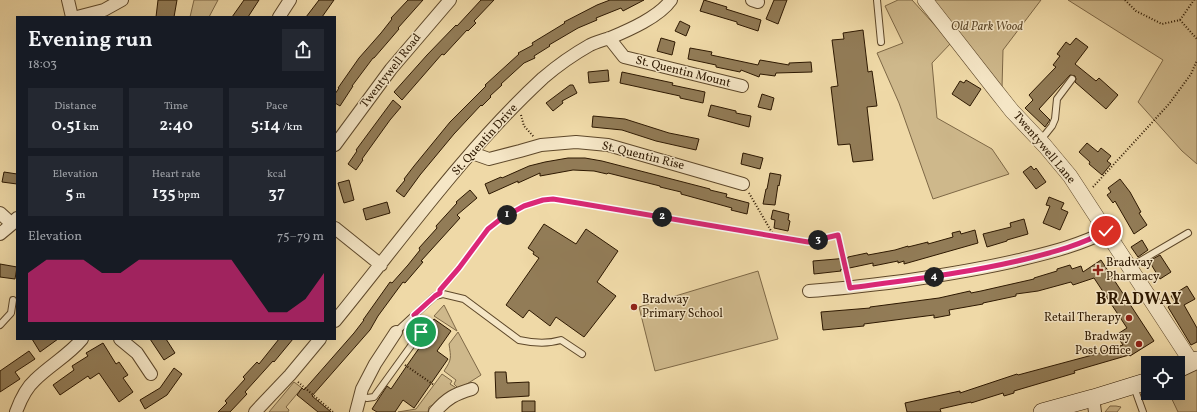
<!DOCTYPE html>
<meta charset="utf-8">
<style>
body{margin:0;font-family:Vollkorn,serif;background:#242831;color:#f1f3f6;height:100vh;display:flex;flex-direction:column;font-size:15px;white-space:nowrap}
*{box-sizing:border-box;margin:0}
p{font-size:13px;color:#9ea1a6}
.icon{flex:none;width:22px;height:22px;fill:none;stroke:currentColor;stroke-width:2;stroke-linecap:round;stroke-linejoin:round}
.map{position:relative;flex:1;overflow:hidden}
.panel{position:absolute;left:16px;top:16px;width:320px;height:324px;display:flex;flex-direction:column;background:#171b24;border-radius:0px;box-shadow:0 4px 16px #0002}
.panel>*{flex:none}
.fabs{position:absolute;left:1141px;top:356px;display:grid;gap:8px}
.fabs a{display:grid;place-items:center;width:44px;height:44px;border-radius:0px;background:#171b24;box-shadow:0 4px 16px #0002;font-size:20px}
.pin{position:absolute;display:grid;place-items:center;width:34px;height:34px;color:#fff;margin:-17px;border:2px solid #fff;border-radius:50%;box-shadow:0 1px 4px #0007}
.km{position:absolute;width:20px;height:20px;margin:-10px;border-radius:50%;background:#222;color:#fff;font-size:11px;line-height:20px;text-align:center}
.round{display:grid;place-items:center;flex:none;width:42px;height:42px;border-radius:0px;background:#242831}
.head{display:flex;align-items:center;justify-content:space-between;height:68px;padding:0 12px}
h1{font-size:22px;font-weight:600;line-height:30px}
.figures{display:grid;grid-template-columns:repeat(3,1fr);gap:6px;height:68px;padding:4px 12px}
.figures div{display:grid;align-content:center;border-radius:0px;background:#242831;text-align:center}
.figures b{font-size:17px;font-weight:600}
.figures small{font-size:11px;font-weight:400}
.figures p{font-size:11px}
.chart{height:112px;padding:8px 12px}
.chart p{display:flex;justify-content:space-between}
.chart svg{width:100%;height:72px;margin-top:4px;fill:#db2777;opacity:.7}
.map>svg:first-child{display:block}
</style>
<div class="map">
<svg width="1197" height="412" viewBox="0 0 1197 412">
<rect width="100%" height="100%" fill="#efd9a7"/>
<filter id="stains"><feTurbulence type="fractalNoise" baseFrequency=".005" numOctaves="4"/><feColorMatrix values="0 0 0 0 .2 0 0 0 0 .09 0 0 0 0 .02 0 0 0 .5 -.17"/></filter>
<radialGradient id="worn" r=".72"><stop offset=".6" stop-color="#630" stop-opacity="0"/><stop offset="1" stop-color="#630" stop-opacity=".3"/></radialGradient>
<path fill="#ceb88b" stroke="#7e6846" d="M194 0H218L209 17H190Z
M898 0H912L951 43 932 63 937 118 992 149 1009 174 933 199 899 103 877 53 903 43 885 6Z
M932 0H1041L1003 50 1002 88Z
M1068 0H1197V164L1182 151 1138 102 1163 60Z
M758 271 778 339 655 371 639 307Z
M444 305 457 331 434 316Z
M458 332 481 375 459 389 454 384 456 380 444 371C452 359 451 358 449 344Z
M1197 370V412H1178L1169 393H1178V379Z
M442 374 452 381 450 384 458 389 429 407 428 412H398L416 409Z
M294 382 302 388 286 407 289 410 288 412H269Z
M1110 406H1116L1121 407 1117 412H1105Z"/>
<path fill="#927c57" stroke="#2d1801" d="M158 0H177L174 17H156Z
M244 0H259L248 17H232Z
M319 0H334L322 17H306Z
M408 0H423L398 28 399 29 387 43 374 58H373L352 86H353L340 106 335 103V94L339 88H338L359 58 381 33 392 19 391 18Z
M481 0H494L474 21 476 23 468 31 467 30 444 55 442 54 402 100 394 92 427 55 456 25 457 26Z
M610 0H644L623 11 621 8 596 18 597 20 578 28 549 45 550 46 534 56 535 58 524 63 501 84 502 85 490 96 491 97 482 106 481 105 454 134 420 175 404 197 396 191 405 180 404 179 414 166 450 122 486 86 485 85 519 54 518 53 533 45 532 43 565 23 564 22 597 5Z
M704 0 727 7 726 9 761 20 758 31 737 24V22L700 11Z
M774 0H787L778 24 766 19Z
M680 21 690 26 686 36 675 31Z
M863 30 868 72 872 71 877 106 867 107 873 160 853 162 850 144 838 145 831 87 838 86 832 40 844 39 843 33Z
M661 38 675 42 672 55 657 51Z
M1076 38 1088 47 1075 64 1096 81 1099 78 1118 95 1106 109 1075 82 1076 79 1075 76 1070 75 1039 109 1050 120 1045 127 1025 108 1033 100 1029 95 1056 67 1053 65 1060 56 1057 54 1066 42 1070 45Z
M690 48 712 52 711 55 758 65 760 60 789 65V63L811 62 812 72 776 73 775 76 760 74 759 77 741 70 740 72 716 67V65L688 59Z
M608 70 609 81 589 83 588 72Z
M622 72 673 83 672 85 705 92 703 103 680 98V96L620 83Z
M966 80 981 89 970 106 952 94 960 81 964 83Z
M570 85H573L577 93 562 101 563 103 553 111 546 103Z
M762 94 774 98 771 110 758 107Z
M393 100 401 107 390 120 362 159 363 160 356 170 348 164 357 151 356 150Z
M711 105 736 111V113L751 116 749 127 708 116Z
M593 116 625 119 669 133 699 139 696 150 656 141 622 130 592 127Z
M1087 143 1098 152 1101 148 1111 156 1107 161 1111 164 1102 175 1089 164 1090 162 1079 152Z
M743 153 763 158 760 169 741 164Z
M568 158H585L602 161 710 189V190L727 194 726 197 749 203 747 214 731 210 732 208 681 194V192L660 187V186L608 173 607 174 594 171 573 170 540 176V173L518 183V181L489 194 485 184 501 177 502 178 529 166 545 162Z
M1031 166 1034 170 1036 168 1046 182 1036 189 1023 172Z
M4 172 17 174V184L2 182Z
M770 173 781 175 779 186 778 185 775 205 763 204 766 189H767Z
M1120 179 1130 192 1141 212 1139 213 1147 225 1134 234 1115 201 1113 203 1107 195 1111 192 1108 188Z
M349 180 354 200 344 203 338 183Z
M470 190 477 198 457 215 460 218 421 261 423 262 405 283 403 282 378 316 370 330 312 396 331 412H318L297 395 302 388 304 390 354 333 364 320H363L390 282 392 283 408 265 420 250 419 248 437 228 436 226 457 203 456 202Z
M1049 197 1064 203 1061 209 1068 212 1060 230 1043 223 1050 206 1046 205Z
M387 202 390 213 366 220 363 209Z
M773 210 789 214 788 220 790 221 788 231 774 228 775 220 771 219Z
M1024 219 1028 234 1007 240V241L987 247 983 234 1011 227 1010 223Z
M544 224 576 244 586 229 618 251 597 282 616 296 584 337 556 317 550 326 529 310 523 318 506 305 539 258 533 254 534 252 528 248Z
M975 230 978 243 904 264V261L898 263V261L873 266V263L840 270 841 271 814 274 813 261 848 258V257L867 253 868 255 895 250 908 246V247L928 242V244L953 237 952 233 960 231 961 234Z
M1142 240 1148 250 1138 257 1131 247Z
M1160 255 1171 272 1160 279 1149 261Z
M1101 260 1154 341 1130 356 1129 355 1074 371 1075 373 1014 391V393L1004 396 1003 393 971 403V402L940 409 941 412H907L905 403 960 391V393L1017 374 1018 375 1100 353V352L1123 345 1116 335 1127 328 1094 278 1073 285 1071 282 1038 291 1016 294V296L983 303V304L949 310 950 315 934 318V315L864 324V326L823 330 821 312 870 308V307L939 298 970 291 971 293 981 291 1034 279V278L1057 271V269L1070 265 1072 269 1081 266 1083 272Z
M0 264 17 267 15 279 0 277Z
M1187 286 1195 299 1184 305 1197 328V342L1191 345 1168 307 1175 302 1171 296Z
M434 319 451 331 437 351 448 359 414 408 403 400 395 412H377L372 409 387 386 391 389 408 364 422 344 419 342Z
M32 339H58L40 352Z
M150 339H166L175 353 164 360Z
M279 339H293L274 362 273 361 245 392 247 394 230 412H218L227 403 225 401 245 379 243 377 257 362 259 364Z
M103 343 116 364 119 362 128 375 123 378 133 392 119 402 99 373 90 379 88 376 60 395 53 385 74 370 72 366 88 356 86 353Z
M29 351 35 359 15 372 20 379 0 392V371Z
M174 368 182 374 167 395 145 409 140 400 160 388Z
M495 372H506L507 383 529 382V396L496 398Z
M522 401H535V412H522Z"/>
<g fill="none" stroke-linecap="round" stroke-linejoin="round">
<defs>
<path id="service" d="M877 0 881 42
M1040 141 1052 126 1055 119 1057 99 1072 79
M1130 267 1188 233
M0 325 11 313 13 300
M396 332 435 296 443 294 464 299 519 340C533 343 548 344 561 340L582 354
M1134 387 1143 412
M360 395 367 398 374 397 421 332C424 324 420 320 414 315"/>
<path id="minor" d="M68 0 72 17
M752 0 758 2
M77 17 104 10 122 0
M279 17 290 0
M609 38 624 57 742 86
M335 145 391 69 450 0
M472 153 489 159 520 151 541 145 576 142 608 145 743 184
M0 213 12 224
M335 228 381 265
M0 234 12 224 17 218
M809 291C840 289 872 285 903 281 943 275 983 269 1023 259 1052 252 1080 245 1107 231
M335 321C402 239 465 150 543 78 557 66 574 54 590 45 596 42 603 40 610 38 629 30 659 17 671 0
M120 339 137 353 151 374
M1093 398 1095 412
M16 412C20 401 26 388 35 380 50 365 69 355 82 339
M255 412 290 375 320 339
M356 412 362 389 375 364 396 332
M435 412C447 398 455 394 472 389"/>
<path id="tertiary" d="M925 0 993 87 1012 111 1045 146 1070 176 1192 363"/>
<path id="secondary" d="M1178 369 1197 360
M1042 412 1093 398 1148 381"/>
</defs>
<use href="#service" stroke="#5e482a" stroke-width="8"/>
<use href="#minor" stroke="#5e482a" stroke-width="14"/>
<use href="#tertiary" stroke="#5e482a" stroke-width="16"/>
<use href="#secondary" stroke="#2d1801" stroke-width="18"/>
<path stroke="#2d1801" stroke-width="2" stroke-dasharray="1 2" stroke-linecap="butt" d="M1125 0 1136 11 1162 24 1180 20 1197 39
M1180 20 1194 0
M521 115 524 126 534 137
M1093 187 1169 104 1191 74 1197 60
M749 193 774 236
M444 286 459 268 488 229 502 219 523 206 543 200 553 199 578 203 809 242 838 235 848 277
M405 365 434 385
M298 382 333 412"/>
<use href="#service" stroke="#f5e6c6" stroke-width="6"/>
<use href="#minor" stroke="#f5e6c6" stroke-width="12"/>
<use href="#tertiary" stroke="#f5e6c6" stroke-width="15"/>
<use href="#secondary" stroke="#f5e6c6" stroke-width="17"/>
</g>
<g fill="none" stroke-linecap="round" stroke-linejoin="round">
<defs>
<path id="route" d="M421 332C424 324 420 320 414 315L435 296 440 293V290L459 268 488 229 502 218 524 206 543 200 553 199 578 203 808 242 838 235 850 288C909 280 968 273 1026 259 1054 252 1081 245 1106 231"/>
</defs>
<use href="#route" stroke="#fff" stroke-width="8"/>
<use href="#route" stroke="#db2777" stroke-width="5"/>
</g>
<g fill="#8f2418" stroke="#f5e6c6" stroke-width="1.5">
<path d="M1096 264h4v4h4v4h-4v4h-4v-4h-4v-4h4z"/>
<circle cx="634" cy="307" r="4"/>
<circle cx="1129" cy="318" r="4"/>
<circle cx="1139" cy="344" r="4"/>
</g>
<g text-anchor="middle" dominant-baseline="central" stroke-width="3" stroke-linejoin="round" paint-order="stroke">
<g font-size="12" font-style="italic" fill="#5d482a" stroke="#f5e6c6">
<text x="987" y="27">Old Park Wood</text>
</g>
<g font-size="12" fill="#2d1801" stroke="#f5e6c6">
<text transform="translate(391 71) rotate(-52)">Twentywell Road</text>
<text transform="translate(683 72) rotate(14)">St. Quentin Mount</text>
<text transform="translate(485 140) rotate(-48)">St. Quentin Drive</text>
<text transform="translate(1044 148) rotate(50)">Twentywell Lane</text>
<text transform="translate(643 156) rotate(14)">St. Quentin Rise</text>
</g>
<g font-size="12" fill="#2d1801" stroke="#f5e6c6" text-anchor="start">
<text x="1106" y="263">Bradway<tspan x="1106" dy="14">Pharmacy</tspan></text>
<text x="642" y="300">Bradway<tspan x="642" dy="14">Primary School</tspan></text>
<text x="1121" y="318" text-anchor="end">Retail Therapy</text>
<text x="1131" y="337" text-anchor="end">Bradway<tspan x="1131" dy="14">Post Office</tspan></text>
</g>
<g font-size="16" font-weight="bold" letter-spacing="1" fill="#2d1801" stroke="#f5e6c6">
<text x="1139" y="300">BRADWAY</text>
</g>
</g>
<rect width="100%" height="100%" filter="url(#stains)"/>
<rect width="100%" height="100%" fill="url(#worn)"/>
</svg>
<div class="fabs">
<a><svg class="icon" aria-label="locate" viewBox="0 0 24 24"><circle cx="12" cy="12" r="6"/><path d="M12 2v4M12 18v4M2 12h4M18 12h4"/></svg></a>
</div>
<div class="pin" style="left:421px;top:332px;background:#1e9e55"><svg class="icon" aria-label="arrive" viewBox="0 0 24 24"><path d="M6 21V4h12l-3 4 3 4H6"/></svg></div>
<div class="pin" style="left:1106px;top:231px;background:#d93025"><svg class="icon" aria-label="check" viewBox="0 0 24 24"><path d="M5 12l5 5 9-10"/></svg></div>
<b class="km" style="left:507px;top:215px">1</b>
<b class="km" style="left:662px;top:217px">2</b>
<b class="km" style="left:818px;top:240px">3</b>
<b class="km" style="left:934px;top:277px">4</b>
<section class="panel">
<div class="head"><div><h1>Evening run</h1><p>18:03</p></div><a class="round"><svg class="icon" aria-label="share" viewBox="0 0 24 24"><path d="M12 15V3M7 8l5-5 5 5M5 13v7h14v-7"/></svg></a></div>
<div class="figures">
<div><p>Distance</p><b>0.51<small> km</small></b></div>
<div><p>Time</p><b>2:40</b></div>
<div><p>Pace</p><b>5:14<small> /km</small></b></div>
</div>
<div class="figures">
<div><p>Elevation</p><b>5<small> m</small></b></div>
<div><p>Heart rate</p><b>135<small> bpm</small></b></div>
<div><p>kcal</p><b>37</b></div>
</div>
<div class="chart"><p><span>Elevation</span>75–79 m</p>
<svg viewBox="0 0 160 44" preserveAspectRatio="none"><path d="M0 44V14L10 6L20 6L30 6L40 14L50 14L60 6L70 6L80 6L90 6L100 6L110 6L120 22L130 38L140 38L150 30L160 14V44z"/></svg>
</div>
</section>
</div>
